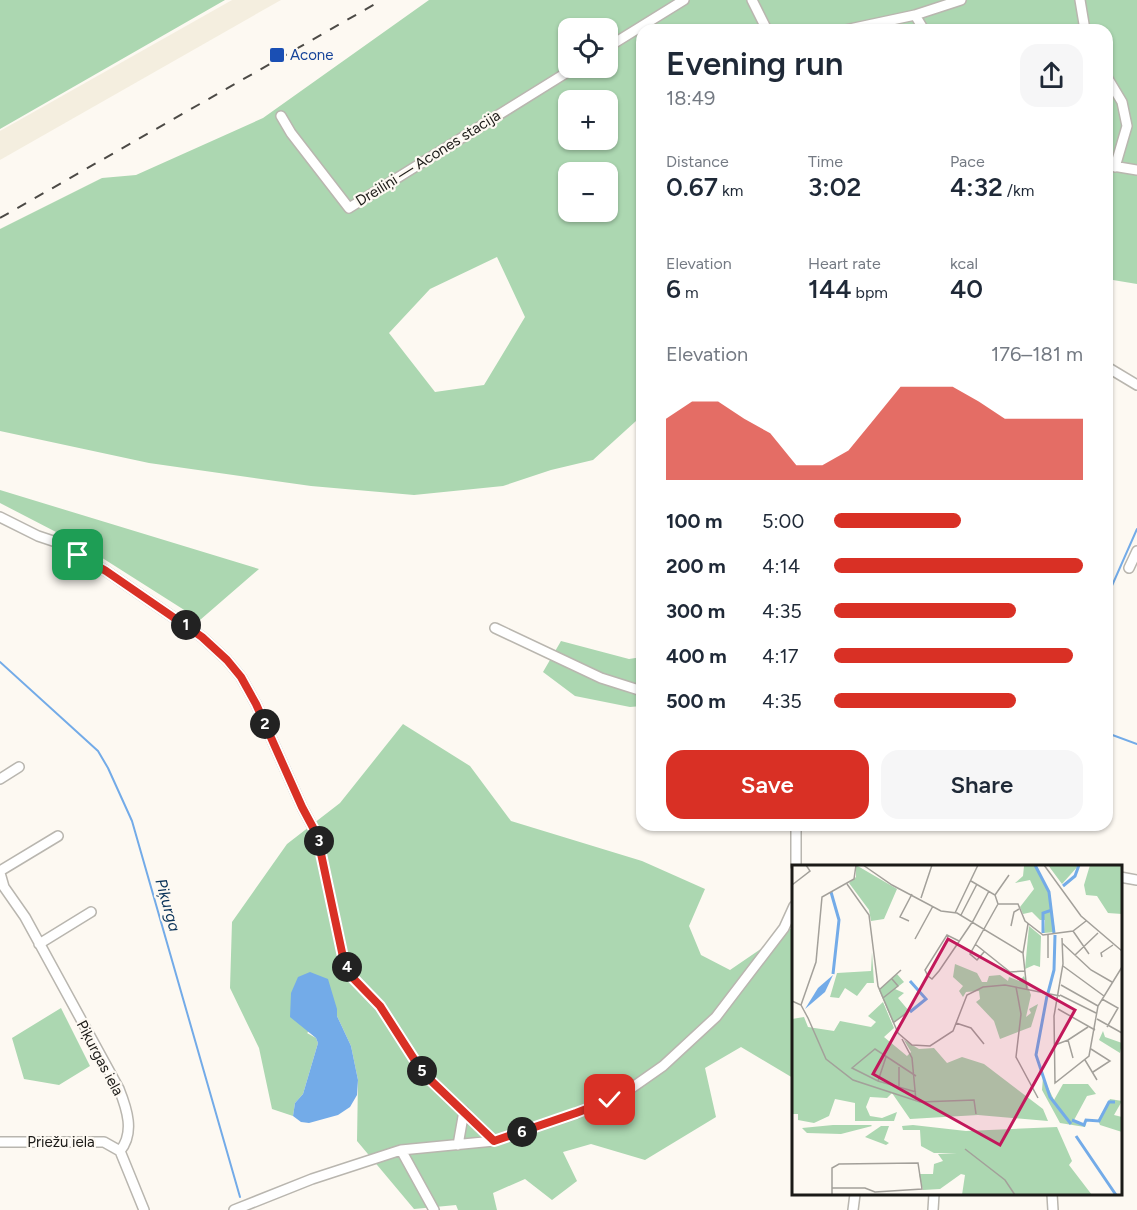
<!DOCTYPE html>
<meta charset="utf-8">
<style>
body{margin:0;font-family:Figtree,sans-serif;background:#f6f6f7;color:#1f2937;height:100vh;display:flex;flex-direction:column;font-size:22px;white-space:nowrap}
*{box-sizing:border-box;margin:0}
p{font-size:20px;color:#747a83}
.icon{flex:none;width:33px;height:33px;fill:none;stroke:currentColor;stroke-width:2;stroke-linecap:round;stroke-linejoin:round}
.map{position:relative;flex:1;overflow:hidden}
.details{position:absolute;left:636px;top:24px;width:477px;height:807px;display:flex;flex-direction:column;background:#fff;border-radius:18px;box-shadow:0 2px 4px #0004}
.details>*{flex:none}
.tools{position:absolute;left:558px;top:18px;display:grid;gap:12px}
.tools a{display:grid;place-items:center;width:60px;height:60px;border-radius:12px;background:#fff;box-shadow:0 2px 4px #0004;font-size:30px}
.pin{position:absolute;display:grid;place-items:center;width:51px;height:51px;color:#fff;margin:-26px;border-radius:12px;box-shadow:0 3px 9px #0006}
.km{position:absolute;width:30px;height:30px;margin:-15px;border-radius:50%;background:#222;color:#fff;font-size:16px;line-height:30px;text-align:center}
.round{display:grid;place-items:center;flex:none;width:63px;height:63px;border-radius:18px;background:#f6f6f7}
.overview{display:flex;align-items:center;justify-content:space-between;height:102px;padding:0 30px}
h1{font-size:33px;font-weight:600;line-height:45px}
.stats{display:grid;grid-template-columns:repeat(3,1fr);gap:9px;height:102px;padding:6px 30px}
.stats div{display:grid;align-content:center}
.stats b{font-size:26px;font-weight:600}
.stats small{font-size:16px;font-weight:400}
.stats p{font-size:16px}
.chart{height:168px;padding:12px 30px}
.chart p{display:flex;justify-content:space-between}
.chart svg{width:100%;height:108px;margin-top:6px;fill:#d93025;opacity:.7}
.action{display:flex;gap:12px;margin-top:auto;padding:12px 30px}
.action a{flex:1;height:69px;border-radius:18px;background:#d93025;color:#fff;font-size:24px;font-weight:600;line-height:69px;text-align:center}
.action a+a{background:#f6f6f7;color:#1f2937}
ul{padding:0 30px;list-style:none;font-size:20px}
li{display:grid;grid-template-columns:96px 72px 1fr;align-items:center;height:45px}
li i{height:15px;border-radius:8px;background:#d93025}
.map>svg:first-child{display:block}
</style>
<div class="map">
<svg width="1137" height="1210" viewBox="0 0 1137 1210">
<rect width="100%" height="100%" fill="#fdf9f2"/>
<path fill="#f4eedf" d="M232 0H281L0 160V131Z"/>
<path fill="#acd7b1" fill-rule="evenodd" d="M0 0H225L0 129Z
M429 0H1137V284L1107 279V30H642V412L636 421 593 460 551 470 503 486 414 495 311 486 149 463 0 431V229L102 178 136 175 263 118ZM568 28H608V68H568ZM568 100H608V140H568ZM568 172H608V212H568ZM497 257 525 317 484 385 435 392 389 333 430 289Z
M0 490 259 569 200 620 85 547 0 503Z
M561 641 629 659 642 657V706L630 707 575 696 543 672Z
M403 724 470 766 511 821 642 861 705 889 689 926 701 955 730 970 793 927V1078L741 1047 705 1068 716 1117 645 1160 591 1144 563 1152 577 1181 552 1200 525 1179 493 1193 497 1210H458L456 1205 414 1209 357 1141 358 1080 351 1046 337 1016V1009L307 1033 316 1038 318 1043 303 1094 295 1103 293 1116 272 1109 259 1048 230 988 232 922 287 844 340 803Z
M61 1008 90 1066 59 1085 24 1079 12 1038Z"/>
<path fill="#73abe8" d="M310 972 328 979 337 1009V1016L351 1046 358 1080 357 1095 350 1107 338 1115 309 1123 301 1122 293 1116 295 1103 303 1094 318 1043 316 1038 290 1017 291 993 298 977Z"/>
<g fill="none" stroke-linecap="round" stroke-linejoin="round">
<path stroke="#73abe8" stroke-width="2" d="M1107 597 1137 529
M0 662 98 751 108 768 132 821 240 1197
M1107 733 1137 744"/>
<defs>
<path id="street" d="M752 0 767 30
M1080 0 1085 30
M915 15 924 30
M845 30 915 15 961 0
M608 47 684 0
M1107 77 1122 102 1127 126 1115 167
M281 116 291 133 349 208 574 68
M1107 165 1137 170
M1107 367 1137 385
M0 517 38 536 56 542 106 571 202 637 227 660 241 677 256 704 302 807 317 835 343 957 351 976 380 1006 423 1073 494 1141
M1129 568 1137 551
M495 628 601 678 642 691
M0 779 19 767
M796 825V866
M0 871 58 836
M0 873 4 887 25 917 119 1089C127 1109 135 1133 120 1151
M1120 877 1137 880
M39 944 91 912
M0 1142H104L120 1151
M458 1145 464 1111
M401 1150 434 1210
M120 1151 144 1210
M1052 1194 1053 1210
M234 1210 312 1179 401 1150 494 1141 577 1113 633 1087 663 1066 716 1017 784 928 794 906
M853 1210 855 1194
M933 1210 934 1194"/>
</defs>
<use href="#street" stroke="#b9b6af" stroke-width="12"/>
<use href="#street" stroke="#fff" stroke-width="9"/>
<path stroke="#4c4a46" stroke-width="2" stroke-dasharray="10 10" stroke-linecap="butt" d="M0 218 382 0"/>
</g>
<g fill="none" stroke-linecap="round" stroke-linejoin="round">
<defs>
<path id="route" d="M78 555 106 571 202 637 227 660 241 677 256 704 302 807 317 835 343 957 351 976 380 1006 423 1073 494 1141 576 1113 610 1100"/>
</defs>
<use href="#route" stroke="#fff" stroke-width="12"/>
<use href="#route" stroke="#d93025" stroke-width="8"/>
</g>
<rect fill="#1a4fb4" stroke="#fdf9f2" stroke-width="2" x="269" y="47" width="16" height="16" rx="3"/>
<g text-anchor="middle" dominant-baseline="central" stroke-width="4.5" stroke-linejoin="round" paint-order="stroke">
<g font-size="15" fill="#164399" stroke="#fdf9f2" text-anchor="start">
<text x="290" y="55">Acone</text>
</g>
<g font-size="15" fill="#1b1a17" stroke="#fdf9f2">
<text transform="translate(428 158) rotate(-32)">Dreiliņi — Acones stacija</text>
<text transform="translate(100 1058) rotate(62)">Piķurgas iela</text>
<text x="61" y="1142">Priežu iela</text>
</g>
<g font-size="16" font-style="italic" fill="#073158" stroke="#fdf9f2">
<text transform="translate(168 905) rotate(74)">Piķurga</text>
</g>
</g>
<g transform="translate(792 865)">
<rect width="330" height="330" fill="#fdf9f2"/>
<path d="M64 0 105 24 92 54 79 56 77 45 57 18 64 12ZM243 0 258 30 263 67 252 68 253 55H248L240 47 231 49 228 42 242 24 238 15 223 18 231 11 232 1ZM256 0H287L270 19ZM298 0H330V49L316 48 305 31 294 30 292 20ZM237 61 249 71 248 102 242 100 233 104ZM80 87 82 118H75L65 131 53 123 47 133 38 132 45 108 79 106ZM163 99 185 108 190 117H195L197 111 208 110 216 116 217 112 227 116 232 111 239 130 234 152 239 148 237 144 246 139 239 162 208 174 202 156 184 137 188 134 187 126 174 127 171 132 167 126 171 121 161 112ZM105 109 112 117 103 124 112 128 106 133 117 146 101 158 87 125ZM91 137 102 163 92 172 115 191 119 187 112 175 127 184 142 183 155 198 170 192 192 199 251 244 256 256 186 250 118 254 100 228 95 233 78 232 74 242 78 251 90 253 105 247 102 256H63V238L43 234 37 251 22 258 6 255V249H0V154L12 152 16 162 42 166 48 156 79 162 84 157 76 151ZM311 166 313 172 330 178 328 188 307 175ZM251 212 262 235 271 219H296L304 229 295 231 281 257 294 259 293 262 268 258 250 225ZM318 234 330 236 322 250 330 252V267L308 260 306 255ZM41 260H79L80 261 49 269 15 268 10 263ZM121 260 174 266 265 262 280 296 277 300 300 330H170L173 310 169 309 148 324 131 325 127 309H141L142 299 151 296 146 289 165 288H142L129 281 128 265H111L110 261ZM89 261H97L92 275 97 278 94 280 73 272Z" fill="#acd7b1"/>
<path d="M41 110 33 127 13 144 26 123Z" fill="#73abe8"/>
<path fill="none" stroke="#73abe8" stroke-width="3" d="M243 0 257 27 262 68M271 21 283 11 287 0M39 27 47 55 41 109M251 68V48L260 45M118 116 134 134 118 147M256 128 262 105 263 70M255 131 244 190 258 232 279 259M280 255 292 260 294 255 307 256 317 237H323M284 271 324 330"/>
<path fill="none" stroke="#a3a09a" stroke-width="1.5" d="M71 0 100 20 149 46 165 48 231 88M252 0 289 51 330 86M179 16 203 30 206 39M55 19 77 50 86 121 106 168 120 180 138 181 161 166 175 130 191 122 213 120 268 131M0 20 18 6 14 0M203 30 217 10M129 33 140 0M206 39H226L233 56 251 70 281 66 294 56M163 48 186 0M169 50 185 19M117 56 108 52 120 29M219 61 222 47 227 44M281 66 297 89M270 73 271 99 262 151 263 218 297 191 306 141 330 102M123 74 141 41M167 76 155 70 133 105 136 111 140 114 147 106 181 56 197 26M270 78 299 105 320 117M183 79 218 107 233 106M192 87 185 95 178 89 206 39M283 90 306 68M310 92 309 88 321 80M256 93V70M271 101 312 131M269 120 306 141M224 122 229 149 224 192 246 233M87 125 109 105M235 126 231 88 236 59M268 130 304 148M91 133 106 121 100 114M310 134 326 143 315 162M0 136 9 140 16 153 34 194 61 215 128 237 182 235 184 249M9 140 24 97 30 32 62 14 64 0M266 144 303 165M305 154 330 168M101 158 117 146M164 158 179 163 192 179M110 174 120 193 124 236M276 175 296 162M263 180 276 175 281 193M299 184 318 196 301 207M293 195 305 215M107 202V221M124 211 83 184 60 203 86 216 124 227M86 216 94 192M173 284 213 315 223 330M40 323H73L83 327 130 324 126 298 47 299 40 303V330"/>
<path fill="#c2185b" fill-opacity="0.15" stroke="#c2185b" stroke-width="3" d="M156 74 283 145 208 280 81 209Z"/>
<rect width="330" height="330" fill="none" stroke="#1b1a17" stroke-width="3"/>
</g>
</svg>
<div class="tools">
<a><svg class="icon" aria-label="locate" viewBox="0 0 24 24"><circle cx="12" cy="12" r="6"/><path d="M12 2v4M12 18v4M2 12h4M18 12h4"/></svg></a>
<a>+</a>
<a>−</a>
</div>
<div class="pin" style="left:78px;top:555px;background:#1e9e55"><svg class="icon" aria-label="arrive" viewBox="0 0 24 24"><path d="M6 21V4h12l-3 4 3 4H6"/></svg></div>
<div class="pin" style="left:610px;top:1100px;background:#d93025"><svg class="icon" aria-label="check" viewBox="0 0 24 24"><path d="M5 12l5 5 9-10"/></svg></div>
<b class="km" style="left:186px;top:625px">1</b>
<b class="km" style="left:265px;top:724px">2</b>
<b class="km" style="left:319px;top:841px">3</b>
<b class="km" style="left:347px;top:967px">4</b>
<b class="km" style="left:422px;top:1071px">5</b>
<b class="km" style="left:522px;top:1132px">6</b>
<section class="details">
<div class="overview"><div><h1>Evening run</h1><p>18:49</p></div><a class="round"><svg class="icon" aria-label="share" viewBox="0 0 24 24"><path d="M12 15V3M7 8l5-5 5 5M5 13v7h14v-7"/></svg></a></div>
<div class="stats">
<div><p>Distance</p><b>0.67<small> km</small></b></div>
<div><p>Time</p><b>3:02</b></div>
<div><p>Pace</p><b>4:32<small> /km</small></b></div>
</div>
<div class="stats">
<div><p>Elevation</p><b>6<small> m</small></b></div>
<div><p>Heart rate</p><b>144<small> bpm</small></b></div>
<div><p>kcal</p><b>40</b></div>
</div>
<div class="chart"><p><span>Elevation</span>176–181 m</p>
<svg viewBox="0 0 160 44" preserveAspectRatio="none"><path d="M0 44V19L10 12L20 12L30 19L40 25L50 38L60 38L70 32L80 19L90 6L100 6L110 6L120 12L130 19L140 19L150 19L160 19V44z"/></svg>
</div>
<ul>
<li><b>100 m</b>5:00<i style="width:51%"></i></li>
<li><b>200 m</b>4:14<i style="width:100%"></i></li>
<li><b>300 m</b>4:35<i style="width:73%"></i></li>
<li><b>400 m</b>4:17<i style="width:96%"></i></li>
<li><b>500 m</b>4:35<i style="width:73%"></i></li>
</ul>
<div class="action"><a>Save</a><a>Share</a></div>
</section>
</div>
